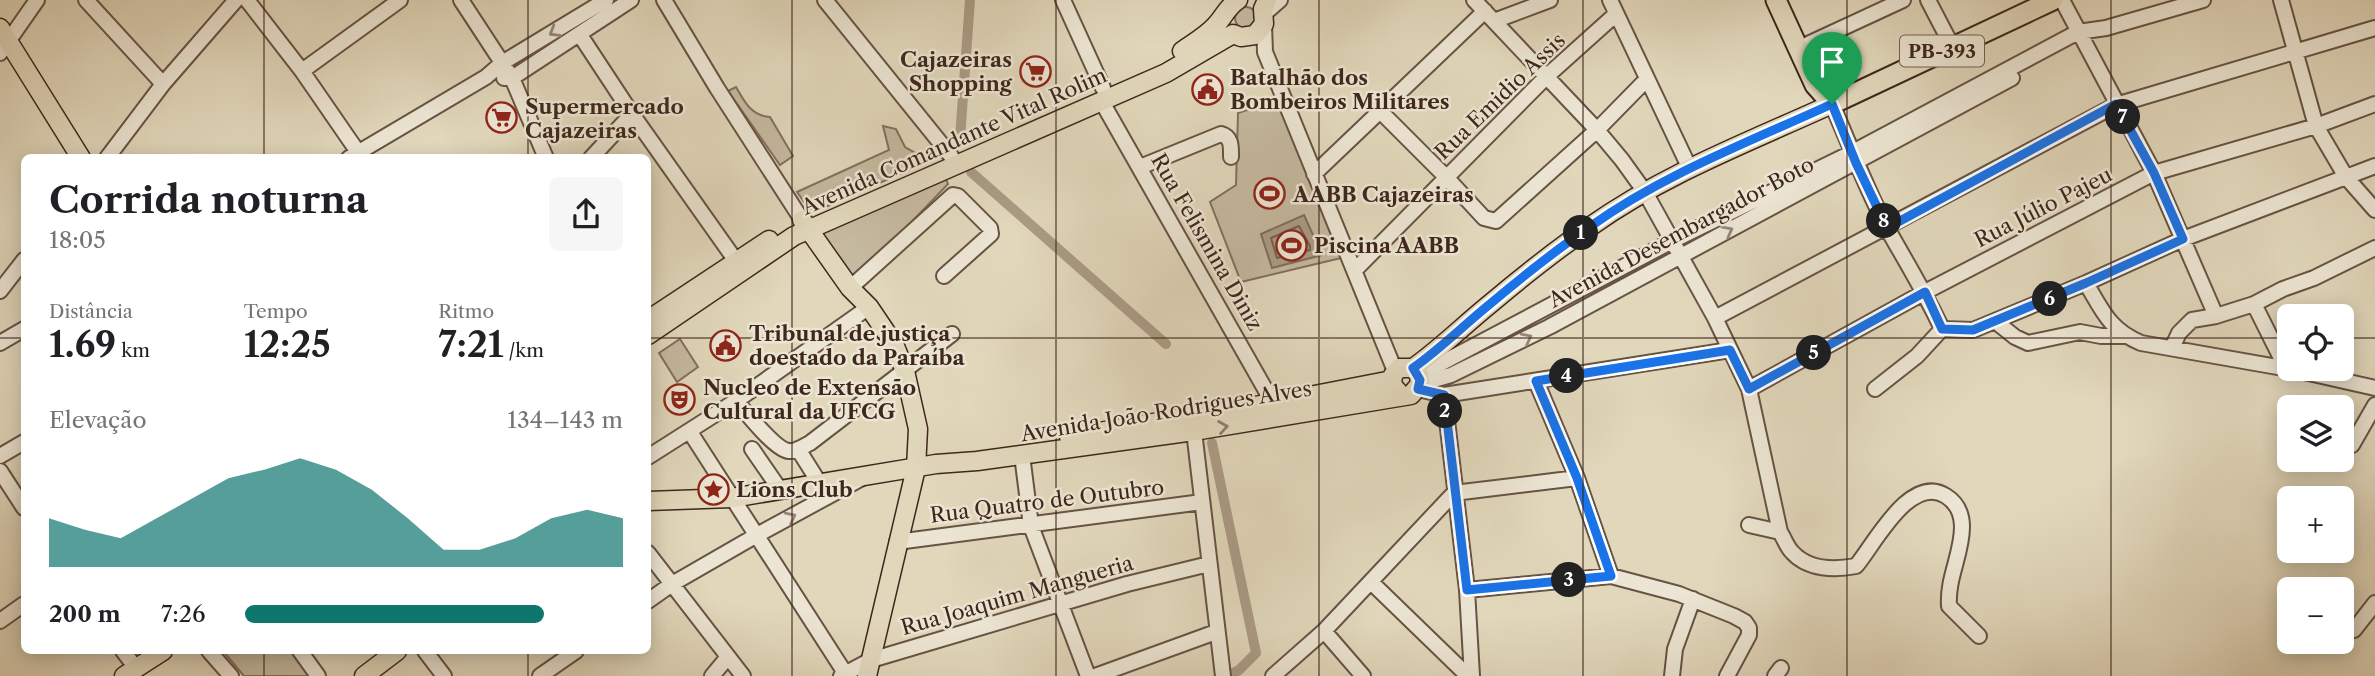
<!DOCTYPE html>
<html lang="pt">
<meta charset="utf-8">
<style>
body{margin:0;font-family:"Libre Caslon Text",serif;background:#f6f6f6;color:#202124;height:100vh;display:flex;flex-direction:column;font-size:26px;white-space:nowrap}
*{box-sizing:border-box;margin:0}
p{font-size:23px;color:#757577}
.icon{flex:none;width:38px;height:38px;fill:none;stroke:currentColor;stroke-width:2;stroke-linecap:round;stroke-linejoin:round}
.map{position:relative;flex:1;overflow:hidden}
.drawer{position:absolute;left:21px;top:154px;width:630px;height:500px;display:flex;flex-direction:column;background:#fff;border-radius:10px;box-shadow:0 4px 18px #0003}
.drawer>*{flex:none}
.controls{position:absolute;left:2277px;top:304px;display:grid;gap:14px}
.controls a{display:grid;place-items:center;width:77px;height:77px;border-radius:10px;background:#fff;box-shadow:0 4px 18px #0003;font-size:35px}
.pin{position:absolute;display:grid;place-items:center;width:60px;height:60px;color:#fff;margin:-72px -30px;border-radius:50% 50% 50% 0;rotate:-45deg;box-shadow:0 0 7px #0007}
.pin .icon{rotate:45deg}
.km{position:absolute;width:35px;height:35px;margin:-18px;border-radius:50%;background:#222;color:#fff;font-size:19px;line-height:35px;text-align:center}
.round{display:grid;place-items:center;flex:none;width:74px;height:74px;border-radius:10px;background:#f6f6f6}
.summary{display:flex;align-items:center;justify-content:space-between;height:119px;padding:0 28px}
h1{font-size:38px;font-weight:800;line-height:52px}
.metrics{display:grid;grid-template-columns:repeat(3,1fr);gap:10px;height:119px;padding:7px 28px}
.metrics div{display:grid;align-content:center}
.metrics b{font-size:35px;font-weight:800}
.metrics small{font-size:19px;font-weight:400}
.metrics p{font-size:19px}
.chart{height:196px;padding:14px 28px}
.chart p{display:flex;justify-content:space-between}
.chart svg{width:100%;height:126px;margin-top:7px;fill:#0f766e;opacity:.7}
ul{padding:0 28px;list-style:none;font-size:23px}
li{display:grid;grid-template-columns:112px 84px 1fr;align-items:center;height:52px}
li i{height:18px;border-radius:9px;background:#0f766e}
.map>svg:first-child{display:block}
</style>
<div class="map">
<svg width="2375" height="676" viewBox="0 0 2375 676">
<rect width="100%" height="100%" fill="#e1d7bb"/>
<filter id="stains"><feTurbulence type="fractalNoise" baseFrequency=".00286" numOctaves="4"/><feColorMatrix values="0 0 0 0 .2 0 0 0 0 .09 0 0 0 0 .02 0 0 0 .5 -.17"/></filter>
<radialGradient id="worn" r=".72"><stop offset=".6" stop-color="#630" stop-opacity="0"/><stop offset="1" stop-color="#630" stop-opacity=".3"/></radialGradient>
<path fill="#c5b9a0" stroke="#82705e" stroke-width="2" d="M1235 18a11 11 0 1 1 22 0a11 11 0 1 1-22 0Z
M736 87C744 101 751 116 770 117L793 156 780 165 728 91Z
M1281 99 1341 258 1241 282 1210 202 1236 185 1238 113Z
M883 126 896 129 905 147 929 161 812 213 797 192 889 150Z
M945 177 948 184 853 283 818 232Z
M680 339 698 367 677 382 659 353Z
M223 651H291L309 676H244Z"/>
<path fill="#aa9b85" stroke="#7f6d5b" stroke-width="2" d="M1304 215 1322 255 1272 268 1261 234Z"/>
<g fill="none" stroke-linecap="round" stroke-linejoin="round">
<path stroke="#746150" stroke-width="2" d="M1299 226 1310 246V250L1277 258 1271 238Z"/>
<path stroke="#aa9b85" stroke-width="10" d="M960 138 970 0
M971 172 1166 344
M1212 443 1256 653 1239 670 1228 676"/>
<defs>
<path id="minor" d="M86 0 163 84
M247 0 302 71 362 158
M461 0 512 78 546 158
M664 0 717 88 802 220
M825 0 951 156
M1063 0 1103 88
M1474 0 1597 130 1622 160 1645 192 1715 318 1749 389 1780 532C1784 538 1787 547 1792 552 1808 570 1835 570 1856 566 1874 545 1910 473 1946 496 1957 503 1962 513 1962 527 1962 554 1947 578 1949 606L1979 636
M1610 0 1690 169
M1928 0 1952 46
M2062 0 2154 173 2216 316
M2281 0 2316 126 2346 177 2375 210
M1264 14 1280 0
M1494 21 1550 0
M1264 24 1265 52 1395 371
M580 35 632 114 736 261
M1808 44 1903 0
M0 53 37 0
M302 71 400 0
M504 78H512L631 0
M1102 102 1273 403
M1832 104C1850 146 1866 188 1887 228 1906 262 1926 294 1942 329
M1380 111 1446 177 1484 218 1496 221 1597 130 1646 80
M107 158 163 84 236 0
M349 158 486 77 502 63 606 0
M591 158 632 114
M1140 167 1221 134C1232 137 1231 147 1231 157
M1314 174 1485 11
M1355 270 1547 76 1616 14
M2086 283C2103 312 2110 330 2141 343L2289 369
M850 288 953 195 958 196 990 228 991 234 944 276
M0 291 24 260
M2254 304 2286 368
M1715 318 2116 105 2375 28
M1995 321 2015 337 2028 343 2080 332 2101 336H2125
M1942 329 1973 330 2086 283 2183 239 2375 166
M0 343 24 329
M2172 348 2179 333 2192 320 2216 316 2254 304 2283 289 2314 278 2375 248
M2291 369 2375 388
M1419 375 1672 241 1853 152 2078 32 2106 28 2203 0
M1536 381 1577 478 1611 576
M1420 384 1451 375 1549 327 2012 78
M1418 389 1444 395 1730 350
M1749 389 1925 292 2154 173 2316 126 2375 104
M1875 389 1917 356 1942 329
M1444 395 1467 590 1472 676
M736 401C746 412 775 450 789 451 796 452 804 446 810 443L952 334
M1194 431 1223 676
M690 432 847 676
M2352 445 2375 405
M752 449 781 491
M798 449 820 484
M1022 455 1031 526 1088 676
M0 456 24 442
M648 457 736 401 869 307
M0 471 24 508
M1454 493 1577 478
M1749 525 1780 532
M897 542 1202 502
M648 553 743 676
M1371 582 1468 676
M1467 590 1611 576 1679 594 1734 616 1745 622 1749 628V635L1727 676
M648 601 672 584 757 535 862 478
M0 621 24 604
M2354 630 2375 603
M1324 631 1363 676
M123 651 136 668
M209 651 231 676
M300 651 318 676
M425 651 444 676
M540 676 576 651
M712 676 727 658
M841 676 871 660 1127 584 1209 564
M1095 676 1216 632
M1273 676 1324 631 1454 493
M1672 676 1675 649 1693 599
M1775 676 1781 668"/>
<path id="major" d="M0 28 81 158
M1182 51C1193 43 1206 36 1215 26 1224 17 1227 7 1238 0
M802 220 850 288 869 307 894 344 905 371 918 429 916 468 867 676
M648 320 769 240
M648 335 794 236 1166 73 1233 34 1241 37 1255 35 1264 24 1263 9 1267 0
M1413 368C1440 349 1464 325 1490 304 1522 277 1556 250 1591 226 1664 174 1751 141 1832 104
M1069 437 1273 403 1392 380
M648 501 732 498 936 464 977 461 1194 431 1411 395 1420 384 1419 375 1413 368H1399L1393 375 1392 385 1401 395
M124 676 163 651
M364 676 397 651"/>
<path id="highway" d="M1776 0 1815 85 1832 104
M1832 104 2053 0"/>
</defs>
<use href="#minor" stroke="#675344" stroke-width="18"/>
<use href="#major" stroke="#3e271c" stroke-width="21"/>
<use href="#highway" stroke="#3e271c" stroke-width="23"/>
<use href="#minor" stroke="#ece5d3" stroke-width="14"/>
<use href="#major" stroke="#e1d7bb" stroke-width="18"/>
<use href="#highway" stroke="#e1d7bb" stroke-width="19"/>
</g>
<defs><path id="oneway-chevron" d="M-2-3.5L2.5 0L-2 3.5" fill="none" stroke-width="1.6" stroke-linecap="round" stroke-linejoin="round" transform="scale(1.75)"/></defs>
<g stroke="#958678">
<use href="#oneway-chevron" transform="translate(554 32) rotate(149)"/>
<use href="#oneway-chevron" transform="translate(1728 231) rotate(-28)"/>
<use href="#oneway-chevron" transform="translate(1527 338) rotate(-27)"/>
<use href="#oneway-chevron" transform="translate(791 517) rotate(-27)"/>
</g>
<use stroke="#907f6c" href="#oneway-chevron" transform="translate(1223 427) rotate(-9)"/>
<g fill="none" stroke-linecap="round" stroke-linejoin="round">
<defs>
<path id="route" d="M1832 104 1856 163 1887 228 2116 104 2154 173 2183 239 2086 283 1973 330 1942 329 1925 292 1749 389 1730 350 1536 381 1577 478 1611 576 1467 590 1444 395 1418 389 1420 380 1413 368C1440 349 1464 325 1490 304 1522 277 1556 250 1591 226 1664 174 1751 141 1832 104Z"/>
</defs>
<use href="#route" stroke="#fff" stroke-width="14"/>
<use href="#route" stroke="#1a73e8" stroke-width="9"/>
</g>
<path fill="none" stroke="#3e271c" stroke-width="2" stroke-opacity="0.55" d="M264 0V158M528 0V158M792 0V676M1056 0V676M1319 0V676M1583 0V676M1847 0V676M2111 0V676M0 338H24M648 338H2289M2342 338H2375M264 651V676M528 651V676"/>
<defs>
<symbol id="supermarket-ring" viewBox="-11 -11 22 22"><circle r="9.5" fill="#ece5d3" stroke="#8f2418" stroke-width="1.5"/><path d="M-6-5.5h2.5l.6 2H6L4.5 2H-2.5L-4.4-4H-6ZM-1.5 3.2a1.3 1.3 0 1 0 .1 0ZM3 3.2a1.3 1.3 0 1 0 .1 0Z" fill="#8f2418"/></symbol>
<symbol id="civic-ring" viewBox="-11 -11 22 22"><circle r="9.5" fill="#ece5d3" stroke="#8f2418" stroke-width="1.5"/><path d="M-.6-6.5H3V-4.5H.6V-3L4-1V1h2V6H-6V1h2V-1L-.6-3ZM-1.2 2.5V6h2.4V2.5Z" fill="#8f2418"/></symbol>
<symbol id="stadium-ring" viewBox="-11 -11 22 22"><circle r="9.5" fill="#ece5d3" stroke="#8f2418" stroke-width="1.5"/><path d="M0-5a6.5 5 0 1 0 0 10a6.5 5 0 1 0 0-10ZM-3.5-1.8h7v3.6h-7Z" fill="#8f2418"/></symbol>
<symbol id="theatre-ring" viewBox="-11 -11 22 22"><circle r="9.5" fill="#ece5d3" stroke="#8f2418" stroke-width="1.5"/><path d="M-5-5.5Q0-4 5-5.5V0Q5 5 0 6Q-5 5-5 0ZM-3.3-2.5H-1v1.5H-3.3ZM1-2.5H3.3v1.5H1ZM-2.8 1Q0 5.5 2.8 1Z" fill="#8f2418"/></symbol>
<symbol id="sight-ring" viewBox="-11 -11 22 22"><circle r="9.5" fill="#ece5d3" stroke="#8f2418" stroke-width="1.5"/><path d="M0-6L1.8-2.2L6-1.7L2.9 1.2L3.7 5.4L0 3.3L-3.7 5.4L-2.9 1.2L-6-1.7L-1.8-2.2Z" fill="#8f2418"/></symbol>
</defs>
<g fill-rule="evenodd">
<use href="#supermarket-ring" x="1018" y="54" width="35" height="35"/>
<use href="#civic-ring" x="1190" y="72" width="35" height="35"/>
<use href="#supermarket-ring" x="484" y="100" width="35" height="35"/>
<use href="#stadium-ring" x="1252" y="176" width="35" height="35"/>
<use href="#stadium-ring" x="1274" y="228" width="35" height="35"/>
<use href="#civic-ring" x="708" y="328" width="35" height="35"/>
<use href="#theatre-ring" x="662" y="382" width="35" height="35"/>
<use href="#sight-ring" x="696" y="472" width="35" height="35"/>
</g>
<g text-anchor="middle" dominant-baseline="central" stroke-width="5" stroke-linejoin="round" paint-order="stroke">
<rect fill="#ece5d3" stroke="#726053" stroke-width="2" x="1900" y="35.5" width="84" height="31" rx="5"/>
<g font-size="19" font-weight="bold" fill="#3e271c">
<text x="1942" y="51">PB-393</text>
</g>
<g font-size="21" font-weight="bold" fill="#3e271c" stroke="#ece5d3" text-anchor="start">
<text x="1012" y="59" text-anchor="end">Cajazeiras<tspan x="1012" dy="24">Shopping</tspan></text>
<text x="1230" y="77">Batalhão dos<tspan x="1230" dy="24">Bombeiros Militares</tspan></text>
<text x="525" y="106">Supermercado<tspan x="525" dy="24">Cajazeiras</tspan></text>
<text x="1293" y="194">AABB Cajazeiras</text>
<text x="1314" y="245">Piscina AABB</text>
<text x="749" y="333">Tribunal de justiça<tspan x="749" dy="24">doestado da Paraíba</tspan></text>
<text x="703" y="387">Nucleo de Extensão<tspan x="703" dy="24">Cultural da UFCG</tspan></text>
<text x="736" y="489">Lions Club</text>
</g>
<g font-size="21" fill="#3e271c" stroke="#ece5d3">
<text transform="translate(1500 96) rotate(-44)">Rua Emidio Assis</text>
<text transform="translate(954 141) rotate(-24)">Avenida Comandante Vital Rolim</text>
<text transform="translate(2043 207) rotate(-27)">Rua Júlio Pajeu</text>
<text transform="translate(1681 232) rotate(-28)">Avenida Desembargador Boto</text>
<text transform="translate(1207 242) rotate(60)">Rua Felismina Diniz</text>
<text transform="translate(1166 411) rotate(-9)">Avenida João Rodrigues Alves</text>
<text transform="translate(1047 501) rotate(-7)">Rua Quatro de Outubro</text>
<text transform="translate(1017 595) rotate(-16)">Rua Joaquim Mangueria</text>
</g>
</g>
<rect width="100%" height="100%" filter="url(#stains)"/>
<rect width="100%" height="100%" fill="url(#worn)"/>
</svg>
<div class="controls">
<a><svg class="icon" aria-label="locate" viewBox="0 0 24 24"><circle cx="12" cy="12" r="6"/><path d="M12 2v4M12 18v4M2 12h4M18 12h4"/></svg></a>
<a><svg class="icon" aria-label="layers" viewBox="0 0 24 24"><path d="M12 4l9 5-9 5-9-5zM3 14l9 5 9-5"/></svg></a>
<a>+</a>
<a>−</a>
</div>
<div class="pin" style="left:1832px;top:104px;background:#1e9e55"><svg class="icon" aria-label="arrive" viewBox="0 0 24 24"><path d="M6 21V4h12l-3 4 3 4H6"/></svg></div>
<b class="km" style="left:1581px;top:233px">1</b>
<b class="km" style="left:1445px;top:411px">2</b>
<b class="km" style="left:1569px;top:580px">3</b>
<b class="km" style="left:1567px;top:376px">4</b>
<b class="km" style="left:1814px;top:353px">5</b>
<b class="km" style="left:2050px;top:299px">6</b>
<b class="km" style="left:2123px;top:117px">7</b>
<b class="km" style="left:1884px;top:221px">8</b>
<section class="drawer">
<div class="summary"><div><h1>Corrida noturna</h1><p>18:05</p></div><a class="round"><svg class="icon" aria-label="share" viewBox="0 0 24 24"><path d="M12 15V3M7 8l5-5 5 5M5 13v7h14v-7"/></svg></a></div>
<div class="metrics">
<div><p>Distância</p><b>1.69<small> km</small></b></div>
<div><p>Tempo</p><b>12:25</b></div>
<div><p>Ritmo</p><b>7:21<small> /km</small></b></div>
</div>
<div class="chart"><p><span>Elevação</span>134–143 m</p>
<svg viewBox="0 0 160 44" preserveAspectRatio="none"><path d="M0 44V27L10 31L20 34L30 27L40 20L50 13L60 10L70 6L80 10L90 17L100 27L110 38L120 38L130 34L140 27L150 24L160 27V44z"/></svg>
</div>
<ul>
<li><b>200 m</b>7:26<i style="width:79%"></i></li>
</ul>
</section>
</div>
